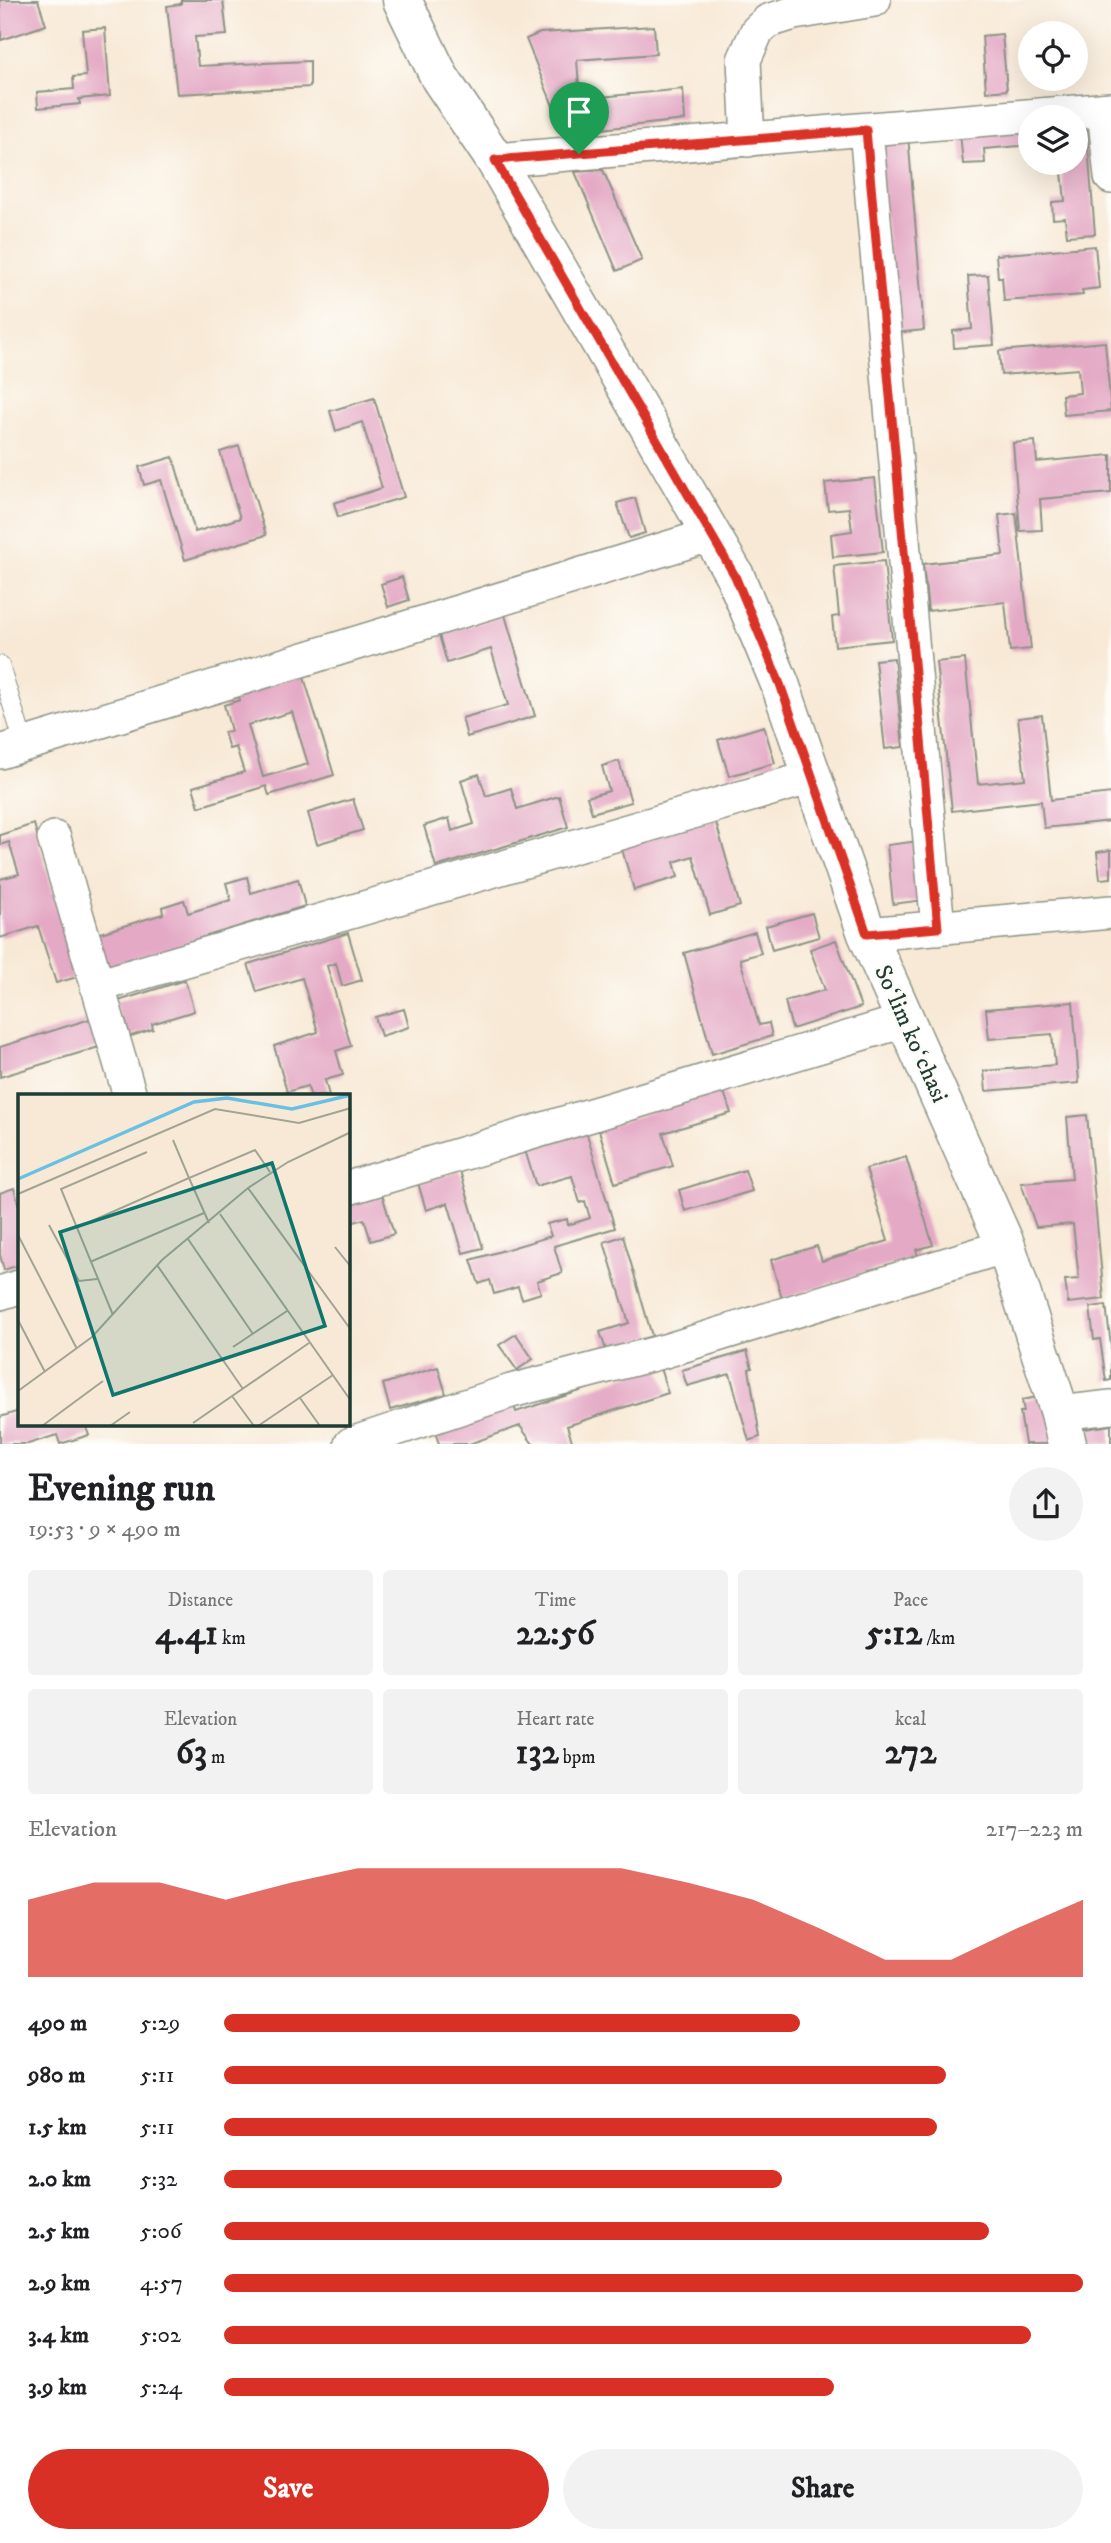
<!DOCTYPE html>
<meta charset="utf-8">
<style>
body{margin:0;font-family:"IM FELL DW Pica",serif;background:#f2f2f2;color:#202124;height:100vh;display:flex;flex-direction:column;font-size:26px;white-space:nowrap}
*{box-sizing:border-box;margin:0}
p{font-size:23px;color:#757577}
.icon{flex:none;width:38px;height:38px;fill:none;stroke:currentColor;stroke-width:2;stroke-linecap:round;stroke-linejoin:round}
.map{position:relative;height:1444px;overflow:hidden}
.details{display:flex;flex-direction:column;background:#fff;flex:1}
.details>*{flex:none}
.buttons{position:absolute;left:1018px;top:21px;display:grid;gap:14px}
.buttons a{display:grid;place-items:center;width:70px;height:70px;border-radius:50%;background:#fff;box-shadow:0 7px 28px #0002;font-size:35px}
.pin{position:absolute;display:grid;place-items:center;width:60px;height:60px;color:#fff;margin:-72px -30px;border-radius:50% 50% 50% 0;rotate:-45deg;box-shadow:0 0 7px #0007}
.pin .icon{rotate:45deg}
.round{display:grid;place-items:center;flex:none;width:74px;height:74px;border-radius:37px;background:#f2f2f2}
.headline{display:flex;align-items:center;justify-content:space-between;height:119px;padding:0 28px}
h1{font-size:38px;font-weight:700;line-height:52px}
.figures{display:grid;grid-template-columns:repeat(3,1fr);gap:10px;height:119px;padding:7px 28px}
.figures div{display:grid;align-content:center;border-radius:7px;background:#f2f2f2;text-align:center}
.figures b{font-size:35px;font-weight:700}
.figures small{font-size:19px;font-weight:400}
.figures p{font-size:19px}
.chart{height:196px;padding:14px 28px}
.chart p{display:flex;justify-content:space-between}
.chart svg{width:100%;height:126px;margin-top:7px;fill:#d93025;opacity:.7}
.primary-button{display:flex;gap:14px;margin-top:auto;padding:14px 28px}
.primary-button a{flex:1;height:80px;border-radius:42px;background:#d93025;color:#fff;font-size:28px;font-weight:700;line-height:80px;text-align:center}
.primary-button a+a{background:#f2f2f2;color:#202124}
ul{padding:0 28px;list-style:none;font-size:23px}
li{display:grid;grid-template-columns:112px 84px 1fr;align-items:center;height:52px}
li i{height:18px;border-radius:9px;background:#d93025}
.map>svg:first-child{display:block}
</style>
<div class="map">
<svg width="1111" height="1444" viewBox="0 0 1111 1444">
<rect width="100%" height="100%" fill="#fdfcf7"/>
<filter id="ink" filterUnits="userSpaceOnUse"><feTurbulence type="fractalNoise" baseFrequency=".0143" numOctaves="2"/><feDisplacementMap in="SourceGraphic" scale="14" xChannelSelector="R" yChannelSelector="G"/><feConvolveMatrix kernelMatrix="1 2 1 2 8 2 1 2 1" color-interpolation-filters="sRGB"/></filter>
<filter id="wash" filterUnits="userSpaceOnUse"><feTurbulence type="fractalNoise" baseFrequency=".00686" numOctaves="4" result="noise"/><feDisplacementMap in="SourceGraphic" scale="28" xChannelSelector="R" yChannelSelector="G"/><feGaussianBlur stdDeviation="1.57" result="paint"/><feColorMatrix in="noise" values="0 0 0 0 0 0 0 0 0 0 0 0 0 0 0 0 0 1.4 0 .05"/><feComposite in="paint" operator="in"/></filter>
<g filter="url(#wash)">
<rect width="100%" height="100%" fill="#f8e9d6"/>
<g id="blocks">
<path fill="#e4a9c5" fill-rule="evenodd" d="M0 0H38L46 25 1 40Z
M181 0H223L227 35 195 37 198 66 310 61V87L177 94 167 6 181 4Z
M654 26 656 54 577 60 580 99 683 89 685 120 564 133 526 39 540 33Z
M105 28 110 96 79 99 80 104 38 108 37 92 74 89 73 77 86 76 82 30Z
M1002 34 1007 90 986 92 982 36Z
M1086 122 1095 234 1067 236 1065 218 1053 219 1052 202 1065 201 1061 163H1076V123Z
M1031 127V145L984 149 985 163 963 164 960 133Z
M908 135 924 330 895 333 878 138Z
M603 170 642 260 617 271 575 172Z
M1095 246 1099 288 1082 290 1083 295 1004 301 1002 277H998L996 255Z
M988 275 994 345 954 348 953 331 972 329 968 276Z
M1105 342 1111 411 1064 415 1062 395 1080 393 1078 369 1001 375 999 351Z
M374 398 404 497 338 517 334 503 382 488 362 422 336 431 330 411Z
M1035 441 1037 462 1111 455V493L1040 499 1042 530 1020 531 1013 443Z
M239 446 266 535 185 560 161 480 144 485 139 467 173 457 195 532 240 518 220 452Z
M875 478 883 552 833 557 831 534 852 531 849 508 828 510 825 483Z
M635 498 645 533 629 538 617 503Z
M1016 513 1031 649 1010 651 1005 602 928 611 923 564 1003 555 999 515Z
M884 561 892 640 835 646 832 617 839 616 834 566Z
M402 577 409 600 388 607 381 584Z
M505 615 535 716 467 737 462 718 508 705 491 649 447 663 439 635Z
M894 658 903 747 885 749 875 660Z
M965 659 978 784 1025 779 1018 718 1042 715 1051 800 1111 793V821L1044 828 1041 801 952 811 936 662Z
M303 674 334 775 269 795 266 786 199 807 193 787 244 772 236 747 229 749 224 732 231 731 224 705 240 700 238 694ZM292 712 308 764 263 777 248 725Z
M764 726 775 763 729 776 718 740Z
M619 761 631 802 592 813 587 797 609 791 602 766Z
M479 774 486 796 511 788 517 809 559 796 568 827 436 867 424 826 449 818 452 831 474 824 461 780Z
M353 799 363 830 317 844 308 813Z
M715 819 740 906 710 915 693 856 674 862 678 877 634 890 621 846Z
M34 824 77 977 56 983 38 926 0 938V879L19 874 9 842 0 845V835Z
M919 841 925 900 893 904 887 845Z
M1111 850V878L1100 879 1097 852Z
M247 877 251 893 298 879 305 906 104 968 94 935 163 914 162 907 184 900 188 913 231 900 226 883Z
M812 913 819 937 772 950 766 926Z
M755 932 761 953 740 959 759 1025 769 1023 772 1036 712 1054 684 953Z
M348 933 362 980 342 986 336 963 327 966 351 1046 336 1051 343 1075 325 1080 329 1096H311L307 1086 287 1092 274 1046 318 1032 302 978 257 992 248 964Z
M836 940 861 1007 792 1029 785 1001 825 990 810 949Z
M185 980 194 1011 152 1024 153 1029 125 1038 115 1002Z
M1073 1002 1079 1083 986 1091 984 1071 1055 1065 1052 1034 989 1039 986 1009Z
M404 1009 409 1027 381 1036 375 1017Z
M90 1019 99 1047 0 1077V1047Z
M722 1086 731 1113 663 1133 673 1166 615 1183 599 1130Z
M1087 1115 1104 1299 1068 1303 1065 1280 1079 1279 1073 1224 1036 1227 1021 1183 1072 1179 1067 1117Z
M586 1131 615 1228 554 1246 562 1273 537 1281 541 1293 522 1299 518 1287 494 1294 490 1280 479 1284 471 1260 551 1236 547 1224 567 1219 568 1225 590 1218 585 1201 580 1203 572 1176 536 1186 525 1150Z
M906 1157 933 1245 916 1250 918 1257 782 1299 771 1260 817 1246 822 1261 888 1241 866 1169Z
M745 1170 752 1191 685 1211 679 1190Z
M460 1171 483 1248 463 1253 448 1203 426 1210 418 1183Z
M379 1184 394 1234 371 1241 364 1219 348 1224V1194Z
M14 1188 19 1206V1265L4 1270 0 1255V1193Z
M623 1236 652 1336 606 1350 600 1332 629 1323 604 1242Z
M1106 1305 1111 1346V1380L1106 1381 1100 1339 1094 1340 1090 1307Z
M516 1334 533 1359 517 1370 499 1345Z
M747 1351 752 1368 749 1369 760 1437 749 1441 730 1374 687 1386 682 1370Z
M659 1365 668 1393 567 1426 573 1444H533L520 1426 469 1444H439L433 1425 512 1399 516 1412Z
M438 1367 446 1394 390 1410 383 1384Z
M1047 1395 1055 1444H1025L1020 1412H1024L1022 1400Z
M19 1411V1425H85L89 1435 60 1444 57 1435 28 1444H0V1417Z
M1111 1425V1444H1081L1079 1430Z"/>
</g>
</g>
<g filter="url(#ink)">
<use href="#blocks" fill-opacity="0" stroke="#8c9385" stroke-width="2"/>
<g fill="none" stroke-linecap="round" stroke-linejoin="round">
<defs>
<path id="lane" d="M0 665 24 744"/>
<path id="street" d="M1104 110 1111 177
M866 130 938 928
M748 140 744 60 757 31 768 21 794 13 874 0
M495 160 1111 109
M0 752 710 535
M54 838 130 1096
M867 934 1111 912
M97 986 812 777
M348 1188 904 1021
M0 1293 19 1287
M1060 1413 1111 1407
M351 1444 511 1391 665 1351 1006 1246"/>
<path id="secondary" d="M402 0 440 78 495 160 735 576 780 684 867 934 1006 1246 1060 1413 1067 1444"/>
</defs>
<use href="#lane" stroke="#8c9385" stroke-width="20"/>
<use href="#street" stroke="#8c9385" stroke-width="36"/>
<use href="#secondary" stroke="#8c9385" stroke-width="41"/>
<use href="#lane" stroke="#fff" stroke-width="18"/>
<use href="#street" stroke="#fff" stroke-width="33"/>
<use href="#secondary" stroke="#fff" stroke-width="38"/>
</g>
</g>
<g fill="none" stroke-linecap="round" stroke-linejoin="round" filter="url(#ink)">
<defs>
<path id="route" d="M866 130 938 928 867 934 780 684 735 576 495 160Z"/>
</defs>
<use href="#route" stroke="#fff" stroke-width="14"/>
<use href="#route" stroke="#d93025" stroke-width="9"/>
</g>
<g text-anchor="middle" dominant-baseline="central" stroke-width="5" stroke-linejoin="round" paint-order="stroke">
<g font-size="24" fill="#1f3d34" stroke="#fdfcf7">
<text transform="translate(911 1034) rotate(66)">Soʻlim koʻchasi</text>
</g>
</g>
<g transform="translate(18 1094)">
<rect width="332" height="332" fill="#f8e9d6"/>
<path fill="none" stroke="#68c1e5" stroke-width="3.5" d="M0 85 176 8 209 4 274 15 333 1"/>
<path fill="none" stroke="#a1a495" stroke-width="2" d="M230 94 333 236M0 100 197 15 281 29 333 14M202 120 333 307M191 129 171 84 237 56 252 78M31 131 61 187 79 185M58 134 171 84 155 46M0 141 59 255M170 145 235 240M317 153 333 173M72 168 186 119M139 171 225 295M95 221 43 95 129 58M0 226 27 278M215 253 269 217M0 297 74 243 144 166 230 94 270 68 333 38M214 302 236 332M282 304 302 332M175 329 291 249M24 332 85 287M92 332 112 318M240 332 315 281"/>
<path fill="#0f766e" fill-opacity="0.15" stroke="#0f766e" stroke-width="3.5" d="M254 69 307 232 95 301 42 138Z"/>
<rect width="332" height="332" fill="none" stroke="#1f3d34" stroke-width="3.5"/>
</g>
</svg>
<div class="buttons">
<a><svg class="icon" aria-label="locate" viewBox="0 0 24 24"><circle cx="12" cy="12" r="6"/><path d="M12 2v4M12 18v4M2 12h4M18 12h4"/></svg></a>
<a><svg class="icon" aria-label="layers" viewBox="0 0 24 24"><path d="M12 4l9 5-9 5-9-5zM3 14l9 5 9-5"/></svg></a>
</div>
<div class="pin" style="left:579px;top:154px;background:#1e9e55"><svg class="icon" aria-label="arrive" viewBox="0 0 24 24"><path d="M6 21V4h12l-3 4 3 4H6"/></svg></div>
</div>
<section class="details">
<div class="headline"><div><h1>Evening run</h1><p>19:53 · 9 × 490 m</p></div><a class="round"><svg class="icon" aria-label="share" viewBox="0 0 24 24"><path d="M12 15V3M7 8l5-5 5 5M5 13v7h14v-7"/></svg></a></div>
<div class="figures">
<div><p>Distance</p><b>4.41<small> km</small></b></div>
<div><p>Time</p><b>22:56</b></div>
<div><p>Pace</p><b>5:12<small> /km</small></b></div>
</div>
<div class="figures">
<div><p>Elevation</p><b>63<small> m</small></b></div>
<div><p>Heart rate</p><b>132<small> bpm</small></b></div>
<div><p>kcal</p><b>272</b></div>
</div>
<div class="chart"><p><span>Elevation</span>217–223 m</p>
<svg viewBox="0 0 160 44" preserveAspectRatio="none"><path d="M0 44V17L10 11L20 11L30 17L40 11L50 6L60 6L70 6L80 6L90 6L100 11L110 17L120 27L130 38L140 38L150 27L160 17V44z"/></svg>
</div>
<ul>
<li><b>490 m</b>5:29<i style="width:67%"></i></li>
<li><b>980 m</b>5:11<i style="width:84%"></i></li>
<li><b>1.5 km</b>5:11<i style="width:83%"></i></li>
<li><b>2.0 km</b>5:32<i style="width:65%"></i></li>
<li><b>2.5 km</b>5:06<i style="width:89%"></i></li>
<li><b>2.9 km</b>4:57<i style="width:100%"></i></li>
<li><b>3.4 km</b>5:02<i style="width:94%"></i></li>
<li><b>3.9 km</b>5:24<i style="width:71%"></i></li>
</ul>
<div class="primary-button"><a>Save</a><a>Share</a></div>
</section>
